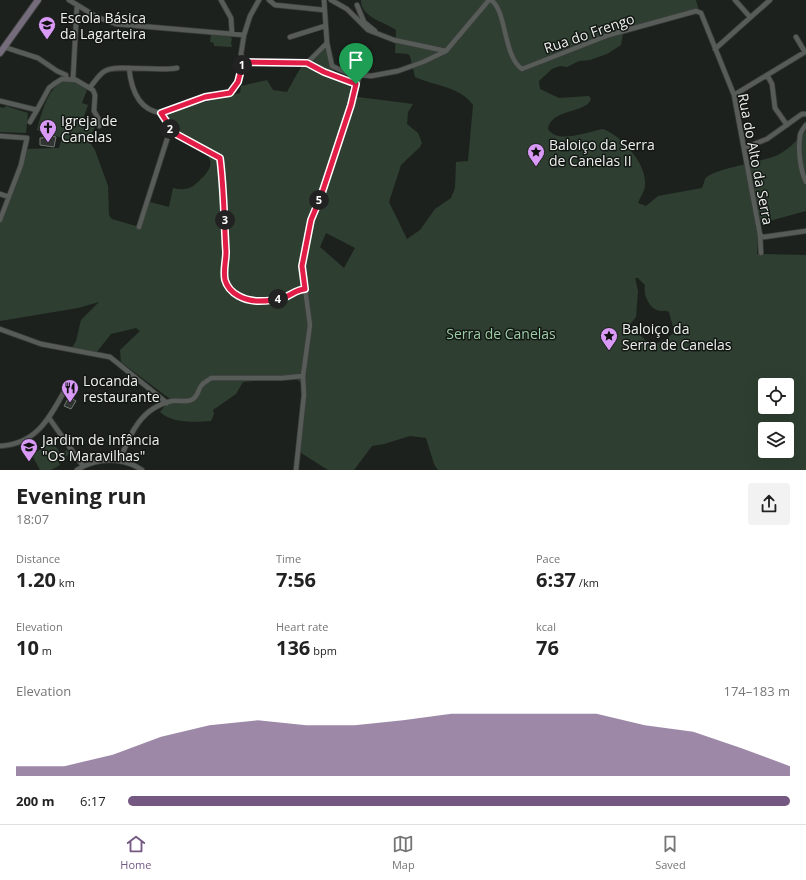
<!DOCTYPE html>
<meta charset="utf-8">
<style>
body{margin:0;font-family:"Open Sans",sans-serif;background:#f2f2f2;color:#222;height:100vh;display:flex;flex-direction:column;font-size:15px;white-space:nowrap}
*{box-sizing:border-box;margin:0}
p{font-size:13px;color:#767676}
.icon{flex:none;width:22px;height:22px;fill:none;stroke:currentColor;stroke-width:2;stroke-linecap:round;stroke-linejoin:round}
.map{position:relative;height:470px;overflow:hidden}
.side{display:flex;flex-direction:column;background:#fff;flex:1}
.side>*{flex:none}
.controls{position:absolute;left:758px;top:378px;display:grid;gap:8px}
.controls a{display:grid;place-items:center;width:36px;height:36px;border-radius:4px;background:#fff;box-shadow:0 4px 16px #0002;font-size:20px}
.pin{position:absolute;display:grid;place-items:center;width:34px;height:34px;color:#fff;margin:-41px -17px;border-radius:50% 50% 50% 0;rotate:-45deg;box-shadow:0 0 4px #0007}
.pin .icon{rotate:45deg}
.km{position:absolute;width:20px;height:20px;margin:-10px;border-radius:50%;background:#222;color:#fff;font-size:11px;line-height:20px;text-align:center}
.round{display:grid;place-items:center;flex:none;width:42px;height:42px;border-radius:4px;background:#f2f2f2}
.summary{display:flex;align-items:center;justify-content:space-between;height:68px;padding:0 16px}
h1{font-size:22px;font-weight:700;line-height:30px}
.figures{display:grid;grid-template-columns:repeat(3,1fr);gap:6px;height:68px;padding:4px 16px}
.figures div{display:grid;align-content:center}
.figures b{font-size:20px;font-weight:700}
.figures small{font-size:11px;font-weight:400}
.figures p{font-size:11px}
.chart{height:112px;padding:8px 16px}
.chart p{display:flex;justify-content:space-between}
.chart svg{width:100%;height:72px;margin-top:4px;fill:#745882;opacity:.7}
ul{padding:0 16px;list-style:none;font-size:13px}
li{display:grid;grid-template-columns:64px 48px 1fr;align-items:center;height:30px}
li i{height:10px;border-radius:5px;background:#745882}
.dock{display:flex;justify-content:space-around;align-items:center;height:56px;border-top:1px solid #e0e0e0;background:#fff;font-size:11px;color:#767676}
.dock a{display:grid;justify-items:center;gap:2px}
.dock .active{color:#745882}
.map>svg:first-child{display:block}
</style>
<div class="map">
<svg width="806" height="470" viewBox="0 0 806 470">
<rect width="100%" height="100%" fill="#1d211d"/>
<path fill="#2e3f31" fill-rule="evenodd" d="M361 0H696L700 14 697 13 623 33 621 45 607 54 590 60 579 61 567 67 560 66 552 69 539 81 540 89 559 98 589 96 591 99C586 114 551 108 548 129 558 145 589 131 603 129 622 136 647 164 645 185 645 191 640 197 638 203L646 206 658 196 702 188C703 186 704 182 705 179 712 169 763 162 778 155 789 149 797 140 806 131V211L755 225 758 237 757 254 806 255V470H438L434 464 426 438 410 436 384 444 372 446 354 470H328L298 451 303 384 293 377 243 382 236 394 213 410 214 414 211 421C195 422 173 424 160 412L170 399 121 362 120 350 140 331 136 328 111 334 96 353 71 349 76 341 81 320 99 302 78 308 0 321V223L26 149 59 148 62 138 37 130C43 107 55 61 87 90L82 103 88 105 82 122 95 127 88 141 84 139 91 144 95 150 108 186 109 215 112 219 136 226 150 202 169 207 173 188C180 190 187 190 193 186 243 147 170 149 168 114L174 110 240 93 241 86 267 80 273 90 287 92C299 72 303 56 326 49L334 72 350 85V96L413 104 408 112 407 124 418 133 422 143 420 147 401 165 389 202 407 239 420 230 435 209 451 198 455 188 456 162 468 161 473 105C460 86 434 86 415 77L410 56 408 54 395 53 396 30C385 22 361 18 361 0ZM326 233 355 248 344 268 320 247ZM635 278H638L645 285C643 295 649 309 660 311 663 311 666 310 669 312L673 327V333C661 345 649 348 639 333 633 332 629 329 631 323L636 317 638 291ZM765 385H787V407H765ZM765 429H787V451H765Z
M211 34 230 36 232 39 231 43 232 47 214 46V43L210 42Z
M6 106 28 113 26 133 0 132V107L4 108Z
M52 441 61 454 67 450 70 454 60 460 57 454 55 455 60 465 51 470H40L32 455Z"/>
<path fill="#303531" stroke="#727873" d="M44 134 56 137 54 147 40 145V138H43Z
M69 397 76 401 71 409 64 406Z"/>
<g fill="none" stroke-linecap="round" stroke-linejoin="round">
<defs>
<path id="minor" d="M69 0 97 17 116 24 244 35
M221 0 231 18 232 34
M269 0 275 5 324 10
M324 0 327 43 332 66 348 73 371 76 398 71 423 62 446 51 489 0
M331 0 347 9 368 30 394 40 446 51
M491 0C507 11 503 56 522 69L609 35 696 11 701 13 734 95 760 235 761 253
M735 0 750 17
M357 5 364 22 375 31
M290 37 325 26
M4 47 38 58 57 71 66 75V79
M715 49 770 0
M243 62 307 63 327 43
M307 63 324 72 356 84
M129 68C131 88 138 110 161 113L189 102 230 93 234 90 242 71 243 62 241 54 244 35 250 16 259 0
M767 75 772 84 775 108 787 125
M73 79 77 5
M90 87C95 82 99 74 105 71 117 64 158 72 177 68
M734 95 805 52 796 37
M0 101 37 110 49 88 54 84 62 79 76 80 93 90 95 95 94 111 98 118 99 126
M161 113 174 133 220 158C224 189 224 220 226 252 226 262 223 270 225 280 230 294 245 301 259 301 266 301 276 300 283 298 292 295 295 290 305 289
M30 122 37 110
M806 125C804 128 800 132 800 136 798 149 800 170 806 182
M0 136 27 138 21 165 0 220
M744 148 767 139 802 114H806
M0 194 9 197
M139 227 170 130
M760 235 764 237 806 231
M0 329 41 344 110 357 167 403
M49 418 83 466
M0 446C36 444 49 419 65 390
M120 460C130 433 142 407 172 401 179 400 188 403 193 399 198 396 198 390 201 386 203 382 208 381 211 378H282L303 376
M77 470C97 457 123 457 142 470
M296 470 304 395 303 376 310 325 302 266 311 220 321 196 360 75"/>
<path id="secondary" d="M0 53 38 0"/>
</defs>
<use href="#minor" stroke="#3a3d3b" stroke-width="6"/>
<use href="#secondary" stroke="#3a3d3b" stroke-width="8"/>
<use href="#minor" stroke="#575c58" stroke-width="4.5"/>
<use href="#secondary" stroke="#746c7b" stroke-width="6"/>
</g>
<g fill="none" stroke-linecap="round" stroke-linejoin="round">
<defs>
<path id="route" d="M243 62 307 63 324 72 356 84 351 105 321 196 311 220 302 266 305 289C295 290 292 295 283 298 276 300 266 301 259 301 245 301 229 294 225 280 223 270 226 262 226 252 224 220 224 189 220 158L174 133 161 113 205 97 230 93 238 82Z"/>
</defs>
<use href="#route" stroke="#fff" stroke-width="8"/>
<use href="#route" stroke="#e11d48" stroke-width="5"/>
</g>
<defs>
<symbol id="school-pin" viewBox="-11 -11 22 30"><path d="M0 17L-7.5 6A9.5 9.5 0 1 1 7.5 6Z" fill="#d99af7" stroke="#141814"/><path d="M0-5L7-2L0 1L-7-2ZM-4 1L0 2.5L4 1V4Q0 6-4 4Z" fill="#111"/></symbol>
<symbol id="church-pin" viewBox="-11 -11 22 30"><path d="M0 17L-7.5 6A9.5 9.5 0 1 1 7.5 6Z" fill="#d99af7" stroke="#141814"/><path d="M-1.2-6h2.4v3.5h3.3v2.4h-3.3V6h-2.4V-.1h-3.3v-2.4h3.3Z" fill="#111"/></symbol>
<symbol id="sight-pin" viewBox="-11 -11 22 30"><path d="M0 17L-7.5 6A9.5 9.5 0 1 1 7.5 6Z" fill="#d99af7" stroke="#141814"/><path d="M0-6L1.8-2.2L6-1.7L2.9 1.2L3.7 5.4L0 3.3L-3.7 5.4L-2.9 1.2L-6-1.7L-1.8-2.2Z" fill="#111"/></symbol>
<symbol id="restaurant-pin" viewBox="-11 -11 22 30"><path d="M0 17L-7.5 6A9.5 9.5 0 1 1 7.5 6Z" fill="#d99af7" stroke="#141814"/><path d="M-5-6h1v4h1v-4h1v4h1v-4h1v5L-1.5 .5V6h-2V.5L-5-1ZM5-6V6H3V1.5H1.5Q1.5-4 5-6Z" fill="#111"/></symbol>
</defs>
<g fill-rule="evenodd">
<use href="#school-pin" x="37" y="15" width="20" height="27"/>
<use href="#church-pin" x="38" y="118" width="20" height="27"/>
<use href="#sight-pin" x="526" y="142" width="20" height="27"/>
<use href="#sight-pin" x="599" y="326" width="20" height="27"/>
<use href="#restaurant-pin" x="60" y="378" width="20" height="27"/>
<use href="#school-pin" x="19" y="437" width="20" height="27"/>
</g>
<g text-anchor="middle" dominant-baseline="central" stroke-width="3" stroke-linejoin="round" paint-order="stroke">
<g font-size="14" fill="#edf0ee" stroke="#141814" text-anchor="start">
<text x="60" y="17">Escola Básica<tspan x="60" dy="16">da Lagarteira</tspan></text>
<text x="61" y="120">Igreja de<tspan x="61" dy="16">Canelas</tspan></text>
<text x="549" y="144">Baloiço da Serra<tspan x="549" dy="16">de Canelas II</tspan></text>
<text x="622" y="328">Baloiço da<tspan x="622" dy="16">Serra de Canelas</tspan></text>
<text x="83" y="380">Locanda<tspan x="83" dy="16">restaurante</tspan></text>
<text x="42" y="439">Jardim de Infância<tspan x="42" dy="16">"Os Maravilhas"</tspan></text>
</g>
<g font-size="14" fill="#edf0ee" stroke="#141814">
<text transform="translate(589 33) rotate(-19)">Rua do Frengo</text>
<text transform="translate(756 159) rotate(79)">Rua do Alto da Serra</text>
</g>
<g font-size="14" fill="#9ccca5" stroke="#141814">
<text x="501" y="333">Serra de Canelas</text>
</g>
</g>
</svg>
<div class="controls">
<a><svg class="icon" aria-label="locate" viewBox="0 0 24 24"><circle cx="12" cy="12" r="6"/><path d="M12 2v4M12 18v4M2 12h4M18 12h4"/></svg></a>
<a><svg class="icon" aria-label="layers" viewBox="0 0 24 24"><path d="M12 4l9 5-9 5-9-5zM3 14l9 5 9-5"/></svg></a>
</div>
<div class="pin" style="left:356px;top:84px;background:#1e9e55"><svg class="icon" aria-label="arrive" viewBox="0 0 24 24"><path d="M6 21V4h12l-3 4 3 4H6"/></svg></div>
<b class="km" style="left:242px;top:65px">1</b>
<b class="km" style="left:170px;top:129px">2</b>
<b class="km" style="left:225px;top:220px">3</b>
<b class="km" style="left:278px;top:299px">4</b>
<b class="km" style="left:319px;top:200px">5</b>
</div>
<section class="side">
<div class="summary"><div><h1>Evening run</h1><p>18:07</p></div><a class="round"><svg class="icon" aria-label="share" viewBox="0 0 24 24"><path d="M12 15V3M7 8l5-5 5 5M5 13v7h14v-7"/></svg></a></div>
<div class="figures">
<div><p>Distance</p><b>1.20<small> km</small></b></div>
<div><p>Time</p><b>7:56</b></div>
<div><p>Pace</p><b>6:37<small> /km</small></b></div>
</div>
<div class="figures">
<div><p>Elevation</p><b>10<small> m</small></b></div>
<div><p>Heart rate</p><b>136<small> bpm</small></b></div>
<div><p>kcal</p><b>76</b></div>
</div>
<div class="chart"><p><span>Elevation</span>174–183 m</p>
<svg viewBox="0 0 160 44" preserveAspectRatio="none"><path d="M0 44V38L10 38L20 31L30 20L40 13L50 10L60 13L70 13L80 10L90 6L100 6L110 6L120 6L130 13L140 17L150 27L160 38V44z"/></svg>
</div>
<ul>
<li><b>200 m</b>6:17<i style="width:100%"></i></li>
</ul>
</section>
<nav class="dock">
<a class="active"><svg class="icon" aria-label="home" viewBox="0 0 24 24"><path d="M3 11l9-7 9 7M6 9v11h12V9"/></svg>Home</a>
<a><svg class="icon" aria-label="map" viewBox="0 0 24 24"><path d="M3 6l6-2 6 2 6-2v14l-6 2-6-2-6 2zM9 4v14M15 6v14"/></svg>Map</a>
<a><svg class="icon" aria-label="saved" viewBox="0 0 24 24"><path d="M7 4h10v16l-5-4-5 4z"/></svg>Saved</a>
</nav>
